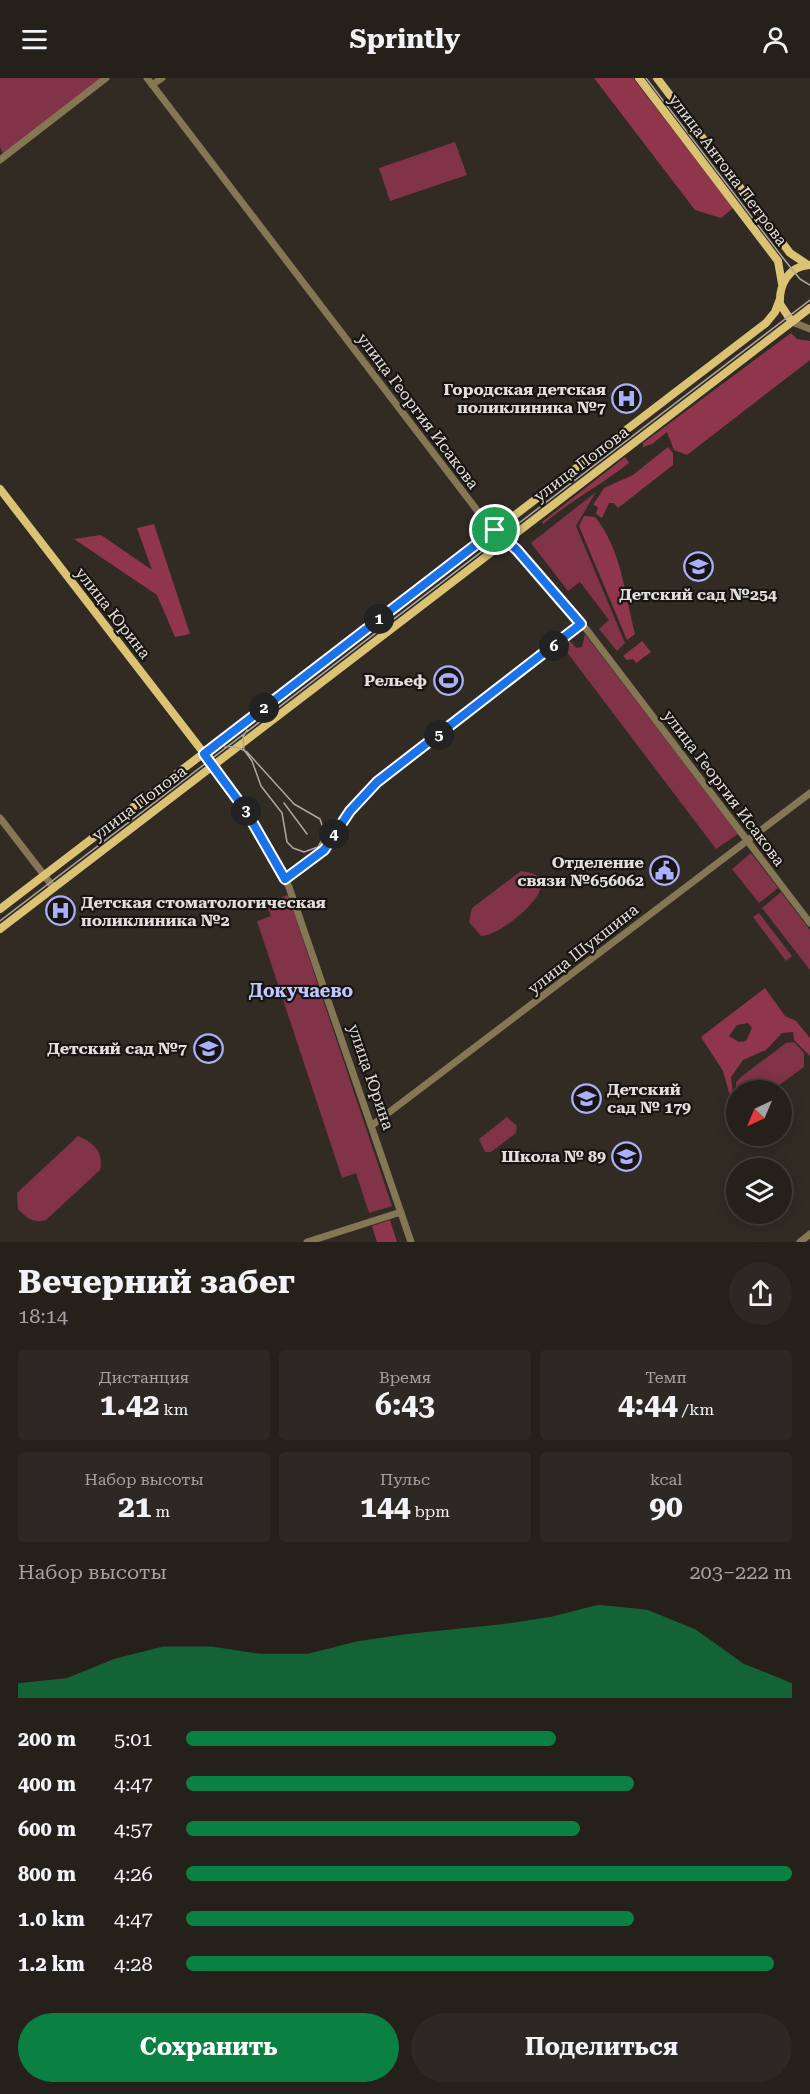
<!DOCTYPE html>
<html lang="ru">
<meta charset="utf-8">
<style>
body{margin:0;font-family:"Roboto Serif",serif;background:#2e2824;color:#f1f3f6;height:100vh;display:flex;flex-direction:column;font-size:22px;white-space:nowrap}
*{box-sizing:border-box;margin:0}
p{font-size:20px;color:#a4a3a3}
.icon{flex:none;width:33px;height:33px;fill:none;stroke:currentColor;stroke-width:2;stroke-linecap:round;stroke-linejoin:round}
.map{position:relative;height:1164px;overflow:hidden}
.sheet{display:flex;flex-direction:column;background:#26201b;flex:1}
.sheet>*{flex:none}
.needle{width:39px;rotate:224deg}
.buttons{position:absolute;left:726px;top:1002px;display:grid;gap:12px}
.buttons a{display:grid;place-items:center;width:66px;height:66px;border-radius:50%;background:#26201b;box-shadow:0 3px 15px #0003,0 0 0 2px #423e3a;font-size:30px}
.pin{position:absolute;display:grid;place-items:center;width:51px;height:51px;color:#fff;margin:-26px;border:3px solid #fff;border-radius:50%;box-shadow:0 2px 6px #0007}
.km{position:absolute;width:30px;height:30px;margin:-15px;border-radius:50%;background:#222;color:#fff;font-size:16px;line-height:30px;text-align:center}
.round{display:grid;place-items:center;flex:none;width:63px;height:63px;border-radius:32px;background:#2e2824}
.headline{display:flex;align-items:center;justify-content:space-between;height:102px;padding:0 18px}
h1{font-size:33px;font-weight:700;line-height:45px}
.stats{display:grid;grid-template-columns:repeat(3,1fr);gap:9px;height:102px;padding:6px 18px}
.stats div{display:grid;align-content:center;border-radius:6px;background:#2e2824;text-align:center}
.stats b{font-size:30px;font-weight:700}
.stats small{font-size:16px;font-weight:400}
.stats p{font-size:16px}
.chart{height:168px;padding:12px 18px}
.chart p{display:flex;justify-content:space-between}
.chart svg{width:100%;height:108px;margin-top:6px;fill:#0b8043;opacity:.7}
.button{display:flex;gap:12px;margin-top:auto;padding:12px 18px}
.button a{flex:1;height:69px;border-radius:36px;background:#0b8043;color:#fff;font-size:24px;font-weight:700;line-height:69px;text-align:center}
.button a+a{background:#2e2824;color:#f1f3f6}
ul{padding:0 18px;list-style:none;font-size:20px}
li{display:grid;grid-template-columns:96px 72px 1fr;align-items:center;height:45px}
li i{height:15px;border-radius:8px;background:#0b8043}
header{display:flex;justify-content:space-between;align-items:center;height:78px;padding:0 18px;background:#26201b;font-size:27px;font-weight:700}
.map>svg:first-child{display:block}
</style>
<header><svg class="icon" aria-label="menu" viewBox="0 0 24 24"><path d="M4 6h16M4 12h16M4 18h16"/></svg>Sprintly<svg class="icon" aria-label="person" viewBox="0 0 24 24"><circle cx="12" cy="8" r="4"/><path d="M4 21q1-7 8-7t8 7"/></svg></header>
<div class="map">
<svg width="810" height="1164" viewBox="0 0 810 1164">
<rect width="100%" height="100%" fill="#322b24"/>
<path fill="#813347" d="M0 0H103L3 76 0 69Z
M455 64 467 97 390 123 379 90Z
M596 414 576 448 625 565 617 573 599 551 609 542 580 504 568 513 531 465Z
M585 556 738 756 716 771 563 569 570 563 576 570 582 569Z
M751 775 778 810 759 825 732 791Z
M521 793C576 798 503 858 481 858L469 844 472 830Z
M781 814 810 852V892L762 830Z
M288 817 392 1128 369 1135 356 1095 342 1100 257 843 271 838 266 825Z
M759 835 792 878 786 883 753 839Z
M794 964 804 975V989L772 1012H736V1015V1004L741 999 786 965Z
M507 1039 517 1048 516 1055 491 1074H485L479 1061Z
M78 1058C95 1065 104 1075 100 1092L46 1142C32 1145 28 1141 18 1131L17 1115Z"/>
<path fill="#8f364d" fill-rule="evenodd" d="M594 0H633L733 130 721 140 695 132Z
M791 255 797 261 810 263V282L687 377 674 372 667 354 652 366 643 369V365Z
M668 369 673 375V387L618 430 614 425H609L602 440 596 436 598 429 593 427 604 410 633 397Z
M625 379 629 385C601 407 570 423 543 446L542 444Z
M584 438 595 439C621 470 625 517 635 556L627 562 579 448Z
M154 446 190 556 175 559 157 517 74 461 101 457 152 492 137 450Z
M642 563 651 574 636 585 633 581 627 582 623 578Z
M765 910 785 938 796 943 810 960V978L794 962 793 954 782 955 766 972 743 982 731 999 733 1017 730 1018 723 993 701 959ZM748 945 752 950 746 963 739 964 729 958 737 947Z
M390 1142 397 1164H377L372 1148Z"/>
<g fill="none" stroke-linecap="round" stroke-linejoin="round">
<path stroke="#837853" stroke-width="7" d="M147 0 483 440 517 472 587 552 810 845
M152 7 162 0
M0 82 106 0
M792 244 810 251
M213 687 261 756 289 809 411 1164
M0 740 54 810
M285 801 324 772 350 733 377 704 581 546
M371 1048 810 715
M307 1164 401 1134
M800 1164 810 1156"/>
<path stroke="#dbc373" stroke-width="8" d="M639 0 778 183 782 206
M657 0 790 175 808 187
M792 244 780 226C779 207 788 188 810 187
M0 411 213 687
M0 831 766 245 775 234 780 221
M0 851 810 230"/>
<path stroke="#ada7a2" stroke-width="1.5" d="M646 0 783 180 800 201 810 207
M225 669C233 667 240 670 247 674L294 726 320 741 325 756 318 769 304 774 293 770 287 764 282 735 261 708 252 683 244 672 243 659 247 652
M284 725 307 756
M0 843 810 222"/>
</g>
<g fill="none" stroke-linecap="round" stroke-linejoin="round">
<defs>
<path id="route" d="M495 452 517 472 581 546 377 704 350 733 324 772 285 801 246 733 204 676Z"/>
</defs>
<use href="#route" stroke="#fff" stroke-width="12"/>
<use href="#route" stroke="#1a73e8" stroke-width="8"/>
</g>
<defs>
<symbol id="hospital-ring" viewBox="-11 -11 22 22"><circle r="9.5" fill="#171411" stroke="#aab0fb" stroke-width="1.5"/><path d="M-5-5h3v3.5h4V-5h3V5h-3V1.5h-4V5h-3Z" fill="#aab0fb"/></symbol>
<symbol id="school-ring" viewBox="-11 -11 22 22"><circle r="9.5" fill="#171411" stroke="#aab0fb" stroke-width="1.5"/><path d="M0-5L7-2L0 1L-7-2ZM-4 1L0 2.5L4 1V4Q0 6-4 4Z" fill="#aab0fb"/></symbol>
<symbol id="stadium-ring" viewBox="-11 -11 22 22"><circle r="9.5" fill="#171411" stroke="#aab0fb" stroke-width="1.5"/><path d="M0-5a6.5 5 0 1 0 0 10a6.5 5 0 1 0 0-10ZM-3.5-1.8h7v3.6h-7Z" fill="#aab0fb"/></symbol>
<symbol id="civic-ring" viewBox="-11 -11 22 22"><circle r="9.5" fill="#171411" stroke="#aab0fb" stroke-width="1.5"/><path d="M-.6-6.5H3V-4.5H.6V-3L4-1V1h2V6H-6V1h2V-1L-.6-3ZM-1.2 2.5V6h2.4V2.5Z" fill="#aab0fb"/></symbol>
</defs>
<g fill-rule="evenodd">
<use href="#hospital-ring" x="610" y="304" width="33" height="33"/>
<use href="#school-ring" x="682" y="472" width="33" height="33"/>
<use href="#stadium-ring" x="432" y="586" width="33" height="33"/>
<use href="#civic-ring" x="648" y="776" width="33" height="33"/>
<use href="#hospital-ring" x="44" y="816" width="33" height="33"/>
<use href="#school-ring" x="192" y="954" width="33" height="33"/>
<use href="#school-ring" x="570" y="1004" width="33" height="33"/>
<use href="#school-ring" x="610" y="1062" width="33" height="33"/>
</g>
<g text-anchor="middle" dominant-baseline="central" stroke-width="4.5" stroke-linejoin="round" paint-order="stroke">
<g font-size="16" fill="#e3deda" stroke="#171411">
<text transform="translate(728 92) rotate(53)">улица Антона Петрова</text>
<text transform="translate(418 333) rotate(53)">улица Георгия Исакова</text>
<text transform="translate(581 386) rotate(-37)">улица Попова</text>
<text transform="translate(113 535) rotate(52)">улица Юрина</text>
<text transform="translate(724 710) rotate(53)">улица Георгия Исакова</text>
<text transform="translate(139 725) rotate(-37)">улица Попова</text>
<text transform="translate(583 871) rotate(-38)">улица Шукшина</text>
<text transform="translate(371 999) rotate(71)">улица Юрина</text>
</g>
<g font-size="16" font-weight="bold" fill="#e3deda" stroke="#171411" text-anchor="end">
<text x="606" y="311">Городская детская<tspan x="606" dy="18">поликлиника №7</tspan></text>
<text x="698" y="516" text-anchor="middle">Детский сад №254</text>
<text x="427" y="602">Рельеф</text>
<text x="644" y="784">Отделение<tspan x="644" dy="18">связи №656062</tspan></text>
<text x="81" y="824" text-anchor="start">Детская стоматологическая<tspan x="81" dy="18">поликлиника №2</tspan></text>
<text x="187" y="970">Детский сад №7</text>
<text x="607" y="1011" text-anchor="start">Детский<tspan x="607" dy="18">сад № 179</tspan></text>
<text x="606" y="1078">Школа № 89</text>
</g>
<g font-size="18" font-weight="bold" fill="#c1c6ff" stroke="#171411">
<text x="301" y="912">Докучаево</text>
</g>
</g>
</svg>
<div class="buttons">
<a><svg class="needle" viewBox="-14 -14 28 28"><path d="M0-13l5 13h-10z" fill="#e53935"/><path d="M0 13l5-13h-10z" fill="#a4a3a3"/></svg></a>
<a><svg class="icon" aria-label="layers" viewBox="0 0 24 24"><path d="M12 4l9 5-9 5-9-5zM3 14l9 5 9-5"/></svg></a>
</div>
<div class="pin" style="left:495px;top:452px;background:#1e9e55"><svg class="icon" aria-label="arrive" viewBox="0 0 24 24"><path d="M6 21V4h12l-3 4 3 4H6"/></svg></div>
<b class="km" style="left:379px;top:541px">1</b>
<b class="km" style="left:264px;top:630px">2</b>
<b class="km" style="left:246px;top:733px">3</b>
<b class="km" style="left:334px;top:756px">4</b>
<b class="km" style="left:439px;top:657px">5</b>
<b class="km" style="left:554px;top:568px">6</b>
</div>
<section class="sheet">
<div class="headline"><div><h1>Вечерний забег</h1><p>18:14</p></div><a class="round"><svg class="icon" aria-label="share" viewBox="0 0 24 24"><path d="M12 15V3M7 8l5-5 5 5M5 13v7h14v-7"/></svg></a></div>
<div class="stats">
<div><p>Дистанция</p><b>1.42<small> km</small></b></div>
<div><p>Время</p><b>6:43</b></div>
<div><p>Темп</p><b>4:44<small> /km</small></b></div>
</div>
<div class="stats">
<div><p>Набор высоты</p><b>21<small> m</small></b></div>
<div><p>Пульс</p><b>144<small> bpm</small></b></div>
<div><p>kcal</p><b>90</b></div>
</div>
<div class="chart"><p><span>Набор высоты</span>203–222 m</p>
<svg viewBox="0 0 160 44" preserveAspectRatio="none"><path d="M0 44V38L10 36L20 28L30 23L40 23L50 26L60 26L70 21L80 18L90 16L100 14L110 11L120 6L130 8L140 16L150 30L160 38V44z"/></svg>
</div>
<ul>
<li><b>200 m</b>5:01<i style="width:61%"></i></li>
<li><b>400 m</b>4:47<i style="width:74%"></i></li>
<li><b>600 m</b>4:57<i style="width:65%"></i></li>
<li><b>800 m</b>4:26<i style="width:100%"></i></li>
<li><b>1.0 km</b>4:47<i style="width:74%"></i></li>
<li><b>1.2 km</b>4:28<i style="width:97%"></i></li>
</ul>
<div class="button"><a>Сохранить</a><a>Поделиться</a></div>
</section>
